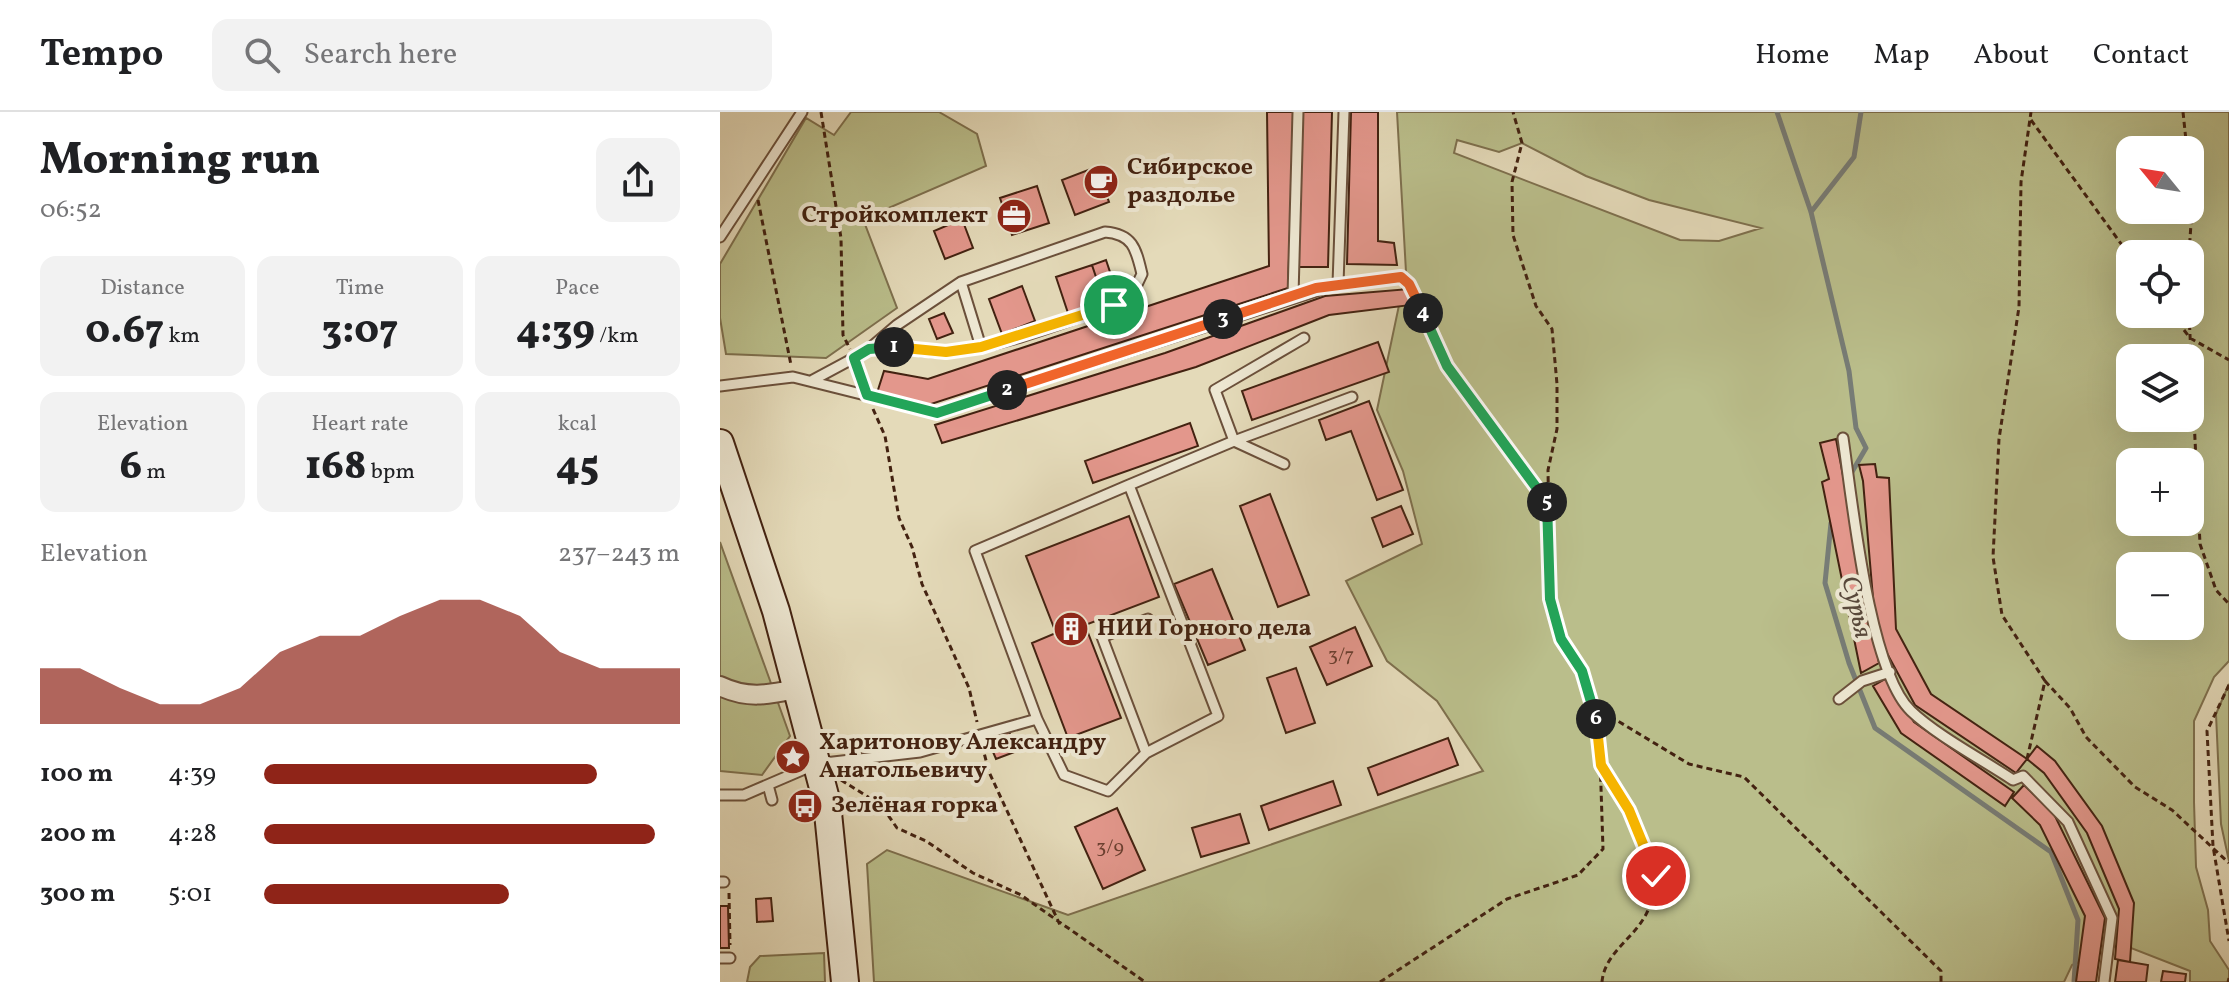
<!DOCTYPE html>
<meta charset="utf-8">
<style>
body{margin:0;font-family:Vollkorn,serif;background:#f2f2f2;color:#202124;height:100vh;display:flex;flex-direction:column;font-size:30px;white-space:nowrap}
*{box-sizing:border-box;margin:0}
p{font-size:26px;color:#757577}
.icon{flex:none;width:44px;height:44px;fill:none;stroke:currentColor;stroke-width:2;stroke-linecap:round;stroke-linejoin:round}
.map{position:relative;flex:1;overflow:hidden}
.details{display:flex;flex-direction:column;background:#fff;width:720px}
.details>*{flex:none}
.needle{width:52px;rotate:300deg}
.buttons{position:absolute;left:1396px;top:24px;display:grid;gap:16px}
.buttons a{display:grid;place-items:center;width:88px;height:88px;border-radius:16px;background:#fff;box-shadow:0 8px 32px #0002;font-size:40px}
.pin{position:absolute;display:grid;place-items:center;width:68px;height:68px;color:#fff;margin:-34px;border:4px solid #fff;border-radius:50%;box-shadow:0 2px 8px #0007}
.km{position:absolute;width:40px;height:40px;margin:-20px;border-radius:50%;background:#222;color:#fff;font-size:22px;line-height:40px;text-align:center}
.round{display:grid;place-items:center;flex:none;width:84px;height:84px;border-radius:16px;background:#f2f2f2}
.overview{display:flex;align-items:center;justify-content:space-between;height:136px;padding:0 40px}
h1{font-size:44px;font-weight:800;line-height:60px}
.metrics{display:grid;grid-template-columns:repeat(3,1fr);gap:12px;height:136px;padding:8px 40px}
.metrics div{display:grid;align-content:center;border-radius:16px;background:#f2f2f2;text-align:center}
.metrics b{font-size:40px;font-weight:800}
.metrics small{font-size:22px;font-weight:400}
.metrics p{font-size:22px}
.chart{height:224px;padding:16px 40px}
.chart p{display:flex;justify-content:space-between}
.chart svg{width:100%;height:144px;margin-top:8px;fill:#8f2418;opacity:.7}
ul{padding:0 40px;list-style:none;font-size:26px}
li{display:grid;grid-template-columns:128px 96px 1fr;align-items:center;height:60px}
li i{height:20px;border-radius:10px;background:#8f2418}
header{display:flex;align-items:center;gap:48px;box-sizing:border-box;height:112px;padding:0 40px;background:#fff;border-bottom:2px solid #e0e0e0}
header strong{font-size:38px}
nav{display:flex;gap:44px;margin-inline-start:auto;font-size:28px}
.search{width:560px;height:72px;background:#f2f2f2;display:flex;align-items:center;gap:20px;box-sizing:border-box;padding:0 28px;border-radius:16px;color:#757577;font-size:30px}
main{display:flex;flex:1;min-height:0}
.map>svg:first-child{display:block}
</style>
<header>
<strong>Tempo</strong>
<div class="search"><svg class="icon" aria-label="search" viewBox="0 0 24 24"><circle cx="10" cy="10" r="6"/><path d="M15 15l6 6"/></svg>Search here</div>
<nav><a>Home</a><a>Map</a><a>About</a><a>Contact</a></nav>
</header>
<main>
<section class="details">
<div class="overview"><div><h1>Morning run</h1><p>06:52</p></div><a class="round"><svg class="icon" aria-label="share" viewBox="0 0 24 24"><path d="M12 15V3M7 8l5-5 5 5M5 13v7h14v-7"/></svg></a></div>
<div class="metrics">
<div><p>Distance</p><b>0.67<small> km</small></b></div>
<div><p>Time</p><b>3:07</b></div>
<div><p>Pace</p><b>4:39<small> /km</small></b></div>
</div>
<div class="metrics">
<div><p>Elevation</p><b>6<small> m</small></b></div>
<div><p>Heart rate</p><b>168<small> bpm</small></b></div>
<div><p>kcal</p><b>45</b></div>
</div>
<div class="chart"><p><span>Elevation</span>237–243 m</p>
<svg viewBox="0 0 160 44" preserveAspectRatio="none"><path d="M0 44V27L10 27L20 33L30 38L40 38L50 33L60 22L70 17L80 17L90 11L100 6L110 6L120 11L130 22L140 27L150 27L160 27V44z"/></svg>
</div>
<ul>
<li><b>100 m</b>4:39<i style="width:80%"></i></li>
<li><b>200 m</b>4:28<i style="width:94%"></i></li>
<li><b>300 m</b>5:01<i style="width:59%"></i></li>
</ul>
</section>
<div class="map">
<svg width="1509" height="870" viewBox="0 0 1509 870">
<rect width="100%" height="100%" fill="#e4dab9"/>
<filter id="stains"><feTurbulence type="fractalNoise" baseFrequency=".0025" numOctaves="4"/><feColorMatrix values="0 0 0 0 .2 0 0 0 0 .09 0 0 0 0 .02 0 0 0 .5 -.17"/></filter>
<radialGradient id="worn" r=".72"><stop offset=".6" stop-color="#630" stop-opacity="0"/><stop offset="1" stop-color="#630" stop-opacity=".3"/></radialGradient>
<path fill="#babe8b" stroke="#7e704e" stroke-width="2" fill-rule="evenodd" d="M131 0H219L257 22 266 54 143 107 177 196 106 246 6 242 0 206V152L86 6 114 23Z
M677 0H1509V549L1494 565 1474 609V690L1476 755 1488 798 1490 829 1509 858V870H1470V859L1401 832 1352 853 1344 870H154L147 752 167 738 348 803 763 659 717 589 667 549 626 469 702 432 683 359 657 298 686 160ZM737 28 779 40 802 31 866 64 929 88 1041 116 999 129 960 128 734 41ZM1410 38H1470V98H1410ZM1410 142H1470V202H1410ZM1410 246H1470V306H1410ZM1410 350H1470V410H1410ZM1410 454H1470V514H1410Z
M0 430 70 624 42 663 0 659Z
M1509 572V749L1501 712 1496 602Z
M104 841 105 870H27L30 855 40 844Z"/>
<g fill="none" stroke-linecap="round" stroke-linejoin="round">
<path stroke="#777c76" stroke-width="5" d="M1057 0 1091 100 1129 259 1136 316 1146 336 1129 365
M1091 100 1134 45 1141 0
M1111 411 1105 471 1129 551 1155 616 1331 740 1358 808 1354 870"/>
</g>
<path fill="#e3978c" stroke="#432211" stroke-width="2" d="M547 0H574L568 176 205 294 157 281 164 259 208 267 549 154Z
M582 0H612L608 155H578Z
M631 0H658V129L674 131 677 153 627 152Z
M376 55 389 90 355 103 342 68Z
M317 74 329 111 292 123 280 86Z
M242 107 253 136 225 147 214 119Z
M386 148 391 163 377 168 372 153Z
M372 153 384 189 348 201 336 165Z
M302 174 315 209 282 222 269 187Z
M689 177 691 193 609 203 476 255 222 331 215 313 445 241 605 184Z
M224 201 233 221 217 227 209 207Z
M658 230 669 260 532 308 522 279Z
M649 289 683 378 657 388 631 319 606 328 599 308Z
M470 311 478 334 373 371 365 349Z
M1116 327 1159 551 1141 561 1102 370 1109 367 1100 331Z
M1155 352 1157 365 1169 366 1176 517 1211 582 1307 647 1296 661 1195 593 1156 521 1143 369 1139 353Z
M550 382 589 483 558 495 520 394Z
M681 394 693 422 663 435 652 406Z
M409 404 439 485 365 513 401 606 348 626 312 531 336 521 306 444Z
M492 457 525 538 488 553 454 472Z
M635 515 652 554 607 573 590 535Z
M576 556 595 611 566 621 547 566Z
M1167 566 1194 610 1294 680 1285 694 1181 621 1153 574Z
M289 620 297 639 276 647 268 628Z
M728 626 738 653 658 683 648 656Z
M1317 634 1335 649 1382 714 1414 791 1410 850 1395 847 1399 797 1367 721 1324 661 1307 647Z
M613 669 621 693 549 718 541 694Z
M1304 673 1334 702 1385 806 1376 870H1356L1365 804 1320 713 1292 686Z
M397 696 425 758 383 777 355 715Z
M520 702 529 731 481 745 472 716Z
M51 786 53 809 37 810 36 787Z
M0 794H8L9 836H0Z
M1398 848 1428 853 1426 870H1395Z
M1443 859 1466 862 1465 870H1441Z"/>
<g fill="none" stroke-linecap="round" stroke-linejoin="round">
<defs>
<path id="lane" d="M0 125 82 0
M241 170 261 235
M618 172 681 165
M573 184 578 0
M93 268 147 239 149 237 177 213 241 170 385 120C413 122 416 137 422 162L411 185 394 193C340 211 285 235 228 240 201 242 176 232 149 237
M0 274 73 265 217 301 618 172 624 0
M1123 326C1132 387 1149 559 1191 599 1216 623 1263 648 1293 668L1303 664 1348 710 1392 806 1384 870
M564 352 514 329 632 285
M409 373 514 329 495 278 584 226
M1119 587 1142 569 1170 560
M426 641 382 525 428 507
M48 673 52 688
M0 683H24L96 652 200 640 317 607 255 439 409 373 498 604 426 641 388 679 344 663 317 607
M0 770H4
M0 846H10"/>
<path id="street" d="M0 574C27 587 47 583 76 577"/>
<path id="secondary" d="M0 331 56 499 107 691 125 870"/>
</defs>
<use href="#lane" stroke="#6b503b" stroke-width="13"/>
<use href="#street" stroke="#6b503b" stroke-width="22"/>
<use href="#secondary" stroke="#432211" stroke-width="30"/>
<path stroke="#432211" stroke-width="3" stroke-dasharray="6 4" stroke-linecap="butt" d="M101 0 121 126 123 223 130 237
M1463 0 1467 38
M1311 8 1410 144
M38 88 71 253
M1469 142 1473 81 1470 61
M689 173 727 254 785 337 827 387
M1452 202 1470 226 1509 248
M1469 202 1480 432 1496 478 1509 492
M137 256 143 271
M153 297 165 324 179 406 192 435 202 472 249 576 257 610
M1325 569 1350 596 1366 625 1415 675 1452 698 1509 751
M1509 573 1487 619 1493 734 1509 829
M873 594 969 652 1024 665 1221 859V870
M262 633 269 660 340 813
M1307 647 1325 569 1282 503 1273 445 1279 327 1299 195 1301 70 1311 0
M121 668 161 693 177 716 206 729 253 761 301 783 425 870
M9 781 10 833
M660 870 787 787 858 763 883 737 879 614 862 559 841 527 830 487 828 358 837 317V272L832 217 816 194 793 123 792 70 802 31 793 0
M882 870C884 844 909 829 922 809 955 762 908 696 883 656
M1508 870 1509 866"/>
<use href="#lane" stroke="#ede7d2" stroke-width="9"/>
<use href="#street" stroke="#ede7d2" stroke-width="18"/>
<use href="#secondary" stroke="#ede7d2" stroke-width="26"/>
</g>
<g fill="none" stroke-linecap="round" stroke-linejoin="round">
<defs>
<path id="split-1" d="M174 235 226 240 261 235 394 193"/>
<path id="split-2" d="M174 235 149 237 134 246 147 283 217 301 287 278"/>
<path id="split-3" d="M287 278 503 207"/>
<path id="split-4" d="M503 207 596 176 681 165 689 172 703 201"/>
<path id="split-5" d="M703 201 727 254 827 390"/>
<path id="split-6" d="M827 390 830 487 841 527 862 559 876 607"/>
<path id="split-7" d="M876 607 881 653 909 698 936 764"/>
</defs>
<use href="#split-1" stroke="#fff" stroke-width="16"/>
<use href="#split-2" stroke="#fff" stroke-width="16"/>
<use href="#split-3" stroke="#fff" stroke-width="16"/>
<use href="#split-4" stroke="#fff" stroke-width="16"/>
<use href="#split-5" stroke="#fff" stroke-width="16"/>
<use href="#split-6" stroke="#fff" stroke-width="16"/>
<use href="#split-7" stroke="#fff" stroke-width="16"/>
<use href="#split-1" stroke="#f5b400" stroke-width="10"/>
<use href="#split-2" stroke="#22a559" stroke-width="10"/>
<use href="#split-3" stroke="#f0652b" stroke-width="10"/>
<use href="#split-4" stroke="#f0652b" stroke-width="10"/>
<use href="#split-5" stroke="#22a559" stroke-width="10"/>
<use href="#split-6" stroke="#22a559" stroke-width="10"/>
<use href="#split-7" stroke="#f5b400" stroke-width="10"/>
</g>
<defs>
<symbol id="cafe-disc" viewBox="-11 -11 22 22"><circle r="9.5" fill="#8f2418" stroke="#ede7d2"/><path d="M-5.5-4.5H6V0H3Q3 3.5 0 3.5H-2.5Q-5.5 3.5-5.5 0ZM3-3.2v2h1.7v-2ZM-6 4.5H4V6H-6Z" fill="#fff"/></symbol>
<symbol id="office-disc" viewBox="-11 -11 22 22"><circle r="9.5" fill="#8f2418" stroke="#ede7d2"/><path d="M-6-3h4V-5.5h4V-3h4V5H-6ZM-1-4.5V-3h2v-1.5ZM-6 0V1H6V0Z" fill="#fff"/></symbol>
<symbol id="building-disc" viewBox="-11 -11 22 22"><circle r="9.5" fill="#8f2418" stroke="#ede7d2"/><path d="M-4-6H4V6H1V3H-1V6H-4ZM-2.5-4.3h1.7v1.8h-1.7ZM.8-4.3h1.7v1.8H.8ZM-2.5-1h1.7V.8h-1.7ZM.8-1h1.7V.8H.8Z" fill="#fff"/></symbol>
<symbol id="sight-disc" viewBox="-11 -11 22 22"><circle r="9.5" fill="#8f2418" stroke="#ede7d2"/><path d="M0-6L1.8-2.2L6-1.7L2.9 1.2L3.7 5.4L0 3.3L-3.7 5.4L-2.9 1.2L-6-1.7L-1.8-2.2Z" fill="#fff"/></symbol>
<symbol id="bus-disc" viewBox="-11 -11 22 22"><circle r="9.5" fill="#8f2418" stroke="#ede7d2"/><path d="M-5-6H5V4H4V6H2V4H-2V6H-4V4H-5ZM-3.5-4V0h7V-4ZM-3.5 1.2v1.5H-2V1.2ZM2 1.2v1.5H3.5V1.2Z" fill="#fff"/></symbol>
</defs>
<g fill-rule="evenodd">
<use href="#cafe-disc" x="361" y="50" width="40" height="40"/>
<use href="#office-disc" x="274" y="84" width="40" height="40"/>
<use href="#building-disc" x="331" y="497" width="40" height="40"/>
<use href="#sight-disc" x="53" y="625" width="40" height="40"/>
<use href="#bus-disc" x="65" y="674" width="40" height="40"/>
</g>
<g text-anchor="middle" dominant-baseline="central" stroke-width="8" stroke-linejoin="round" paint-order="stroke">
<g font-size="20" fill="#6b3f30">
<text x="621" y="544">3/7</text>
<text x="390" y="736">3/9</text>
</g>
<g font-size="24" font-weight="bold" fill="#432211" stroke="#ede7d2" text-anchor="start">
<text x="407" y="56">Сибирское<tspan x="407" dy="28">раздолье</tspan></text>
<text x="268" y="104" text-anchor="end">Стройкомплект</text>
<text x="377" y="517">НИИ Горного дела</text>
<text x="99" y="631">Харитонову Александру<tspan x="99" dy="28">Анатольевичу</tspan></text>
<text x="111" y="694">Зелёная горка</text>
</g>
<g font-size="26" font-style="italic" fill="#58483b" stroke="#ede7d2">
<text transform="translate(1136 495) rotate(77)">Сурья</text>
</g>
</g>
<rect width="100%" height="100%" filter="url(#stains)"/>
<rect width="100%" height="100%" fill="url(#worn)"/>
</svg>
<div class="buttons">
<a><svg class="needle" viewBox="-14 -14 28 28"><path d="M0-13l5 13h-10z" fill="#e53935"/><path d="M0 13l5-13h-10z" fill="#757577"/></svg></a>
<a><svg class="icon" aria-label="locate" viewBox="0 0 24 24"><circle cx="12" cy="12" r="6"/><path d="M12 2v4M12 18v4M2 12h4M18 12h4"/></svg></a>
<a><svg class="icon" aria-label="layers" viewBox="0 0 24 24"><path d="M12 4l9 5-9 5-9-5zM3 14l9 5 9-5"/></svg></a>
<a>+</a>
<a>−</a>
</div>
<div class="pin" style="left:394px;top:193px;background:#1e9e55"><svg class="icon" aria-label="arrive" viewBox="0 0 24 24"><path d="M6 21V4h12l-3 4 3 4H6"/></svg></div>
<div class="pin" style="left:936px;top:764px;background:#d93025"><svg class="icon" aria-label="check" viewBox="0 0 24 24"><path d="M5 12l5 5 9-10"/></svg></div>
<b class="km" style="left:174px;top:235px">1</b>
<b class="km" style="left:287px;top:278px">2</b>
<b class="km" style="left:503px;top:207px">3</b>
<b class="km" style="left:703px;top:201px">4</b>
<b class="km" style="left:827px;top:390px">5</b>
<b class="km" style="left:876px;top:607px">6</b>
</div>
</main>
